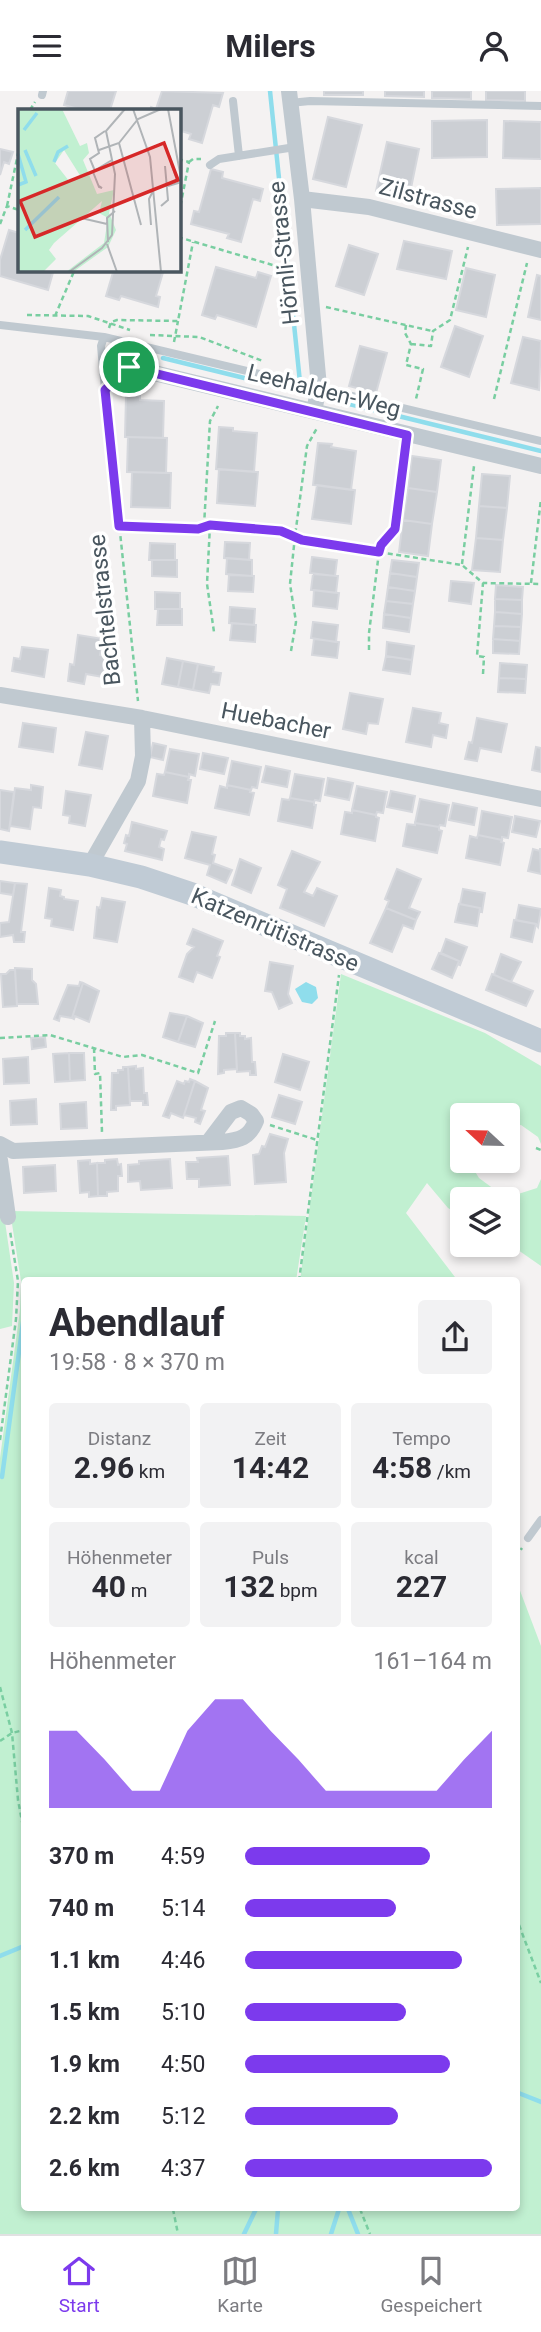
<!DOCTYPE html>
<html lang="de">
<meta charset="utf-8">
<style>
body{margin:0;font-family:Roboto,sans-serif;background:#f2f2f3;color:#2b2b33;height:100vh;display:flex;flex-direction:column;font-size:26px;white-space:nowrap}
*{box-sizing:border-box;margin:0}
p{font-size:23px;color:#7c7c81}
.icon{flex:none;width:38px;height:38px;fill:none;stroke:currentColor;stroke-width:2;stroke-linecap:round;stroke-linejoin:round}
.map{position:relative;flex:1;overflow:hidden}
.sheet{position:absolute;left:21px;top:1186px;width:499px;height:934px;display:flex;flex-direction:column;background:#fff;border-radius:7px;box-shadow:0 4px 10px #0003}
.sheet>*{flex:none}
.needle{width:46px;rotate:292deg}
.buttons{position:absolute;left:450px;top:1012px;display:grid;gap:14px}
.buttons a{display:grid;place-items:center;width:70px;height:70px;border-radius:7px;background:#fff;box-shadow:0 4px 10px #0003;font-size:35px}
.pin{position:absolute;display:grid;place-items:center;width:60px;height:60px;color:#fff;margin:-30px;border:4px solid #fff;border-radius:50%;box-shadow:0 2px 7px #0007}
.round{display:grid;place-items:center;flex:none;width:74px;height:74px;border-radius:7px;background:#f2f2f3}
.head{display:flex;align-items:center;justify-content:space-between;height:119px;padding:0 28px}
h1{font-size:38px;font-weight:700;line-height:52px}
.figures{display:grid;grid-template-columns:repeat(3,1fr);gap:10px;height:119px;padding:7px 28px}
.figures div{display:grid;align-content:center;border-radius:7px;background:#f2f2f3;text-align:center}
.figures b{font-size:30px;font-weight:700}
.figures small{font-size:19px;font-weight:400}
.figures p{font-size:19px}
.chart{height:196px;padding:14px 28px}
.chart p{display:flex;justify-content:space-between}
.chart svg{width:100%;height:126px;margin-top:7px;fill:#7c3aed;opacity:.7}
ul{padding:0 28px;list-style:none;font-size:23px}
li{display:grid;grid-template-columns:112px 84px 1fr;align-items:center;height:52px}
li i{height:18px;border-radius:9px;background:#7c3aed}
header{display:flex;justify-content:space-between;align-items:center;height:91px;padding:0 28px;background:#fff;font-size:32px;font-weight:700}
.tab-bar{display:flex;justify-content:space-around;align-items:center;height:98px;border-top:2px solid #e1e1e2;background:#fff;font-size:19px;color:#7c7c81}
.tab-bar a{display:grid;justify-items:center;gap:4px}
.tab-bar .selected{color:#7c3aed}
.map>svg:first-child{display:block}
</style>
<header><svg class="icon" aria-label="menu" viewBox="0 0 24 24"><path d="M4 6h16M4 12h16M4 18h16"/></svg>Milers<svg class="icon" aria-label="person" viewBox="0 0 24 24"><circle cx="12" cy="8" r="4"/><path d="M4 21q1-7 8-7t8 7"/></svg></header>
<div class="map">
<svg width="541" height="2143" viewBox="0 0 541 2143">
<rect width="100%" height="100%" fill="#f4f2f2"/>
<path fill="#c1f0d1" d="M341 883 485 942 541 975V1053L538 1046 521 1034 508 1036V1024H462C462 1040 462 1054 462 1069H468L479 1087 506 1107 537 1097 541 1088V1175L508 1152V1108H462V1125L448 1117 427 1092 406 1122 458 1190H300Z
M10 1120 306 1125 296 1190H24V2118H516V1489L541 1555V2143H0V1367L20 1219 21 1190Z
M4 1124 14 1192 12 1235 0 1238V1125Z"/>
<path fill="#8fddec" d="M306 891 316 896 318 907 312 913 302 911 295 898Z"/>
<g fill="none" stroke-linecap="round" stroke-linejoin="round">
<path stroke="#8fddec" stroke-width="4.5" d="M270 0 301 301 306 302
M163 267 301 301
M341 311 541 360
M2 1386 24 1224
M0 1865 24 1855
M516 2001 541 2011
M348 2118 358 2143
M244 2143 256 2118
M276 2143 278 2118
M331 2143 339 2118"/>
</g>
<path fill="#cccfd4" stroke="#d6d8dd" stroke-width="2" d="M68 0H116L110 19H82L64 14Z
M162 0 223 2 219 16 213 14 202 52 189 48 191 43 178 39V19H150L151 16 156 18Z
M324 0H363V4H324Z
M385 0H424V6L385 5Z
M432 0H471V8L432 7Z
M486 0H525V10L486 9Z
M328 26 362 34 346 96 313 88Z
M487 29V66L432 67V30Z
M504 30 541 31V68L503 67Z
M387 51 419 58 409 107 376 100Z
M0 58 13 61 9 73 4 71 0 84Z
M211 78 223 81 222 87 263 98 260 110 253 108 241 151 227 147 229 143 191 133 194 120 199 121Z
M541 97V133L497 134 496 98Z
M9 139 19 142V178H54L48 199 0 185V169Z
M404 150 452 160 446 188 397 178Z
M349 154 378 163 364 204 336 195Z
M216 176 256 187 258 181 271 185 256 236 217 224 215 228 202 224Z
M466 177 495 184 486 226 456 219Z
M114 178H164L156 205 160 206 158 216 121 205 119 209 106 205Z
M537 184 541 185V229L528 226Z
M455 235 483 245 469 286 441 276Z
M523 246 541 250 539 299 511 292Z
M360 255 387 262 376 302 349 295Z
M126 305H140V309L164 310 163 347 125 346Z
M219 336 233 337V340L257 342 254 381 216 378Z
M128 346 167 347 166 382 127 381Z
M318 352 332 353 331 356 356 360 351 399 313 394Z
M412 365 441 369 437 401 408 397Z
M219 378 258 381 255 415 217 412Z
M132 381 171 382 170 417 131 416Z
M482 383 510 385 507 417 479 415Z
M317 394 355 399 351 433 312 428Z
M408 397 437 401 432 433 403 429Z
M479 415 507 417 503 449 476 447Z
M403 429 432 433 428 465 399 461Z
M476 447 503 449 500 481 472 479Z
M225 451 250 452 249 469 224 467Z
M150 452 175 453V469H149Z
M312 466 337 469 335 485 310 482Z
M227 467 252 469V485L226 483Z
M152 469H177V486L152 485Z
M392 469 419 472 417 486 390 482Z
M390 482 417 486 415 500 388 496Z
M313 483 338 485 336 502 311 499Z
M229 484 254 485 253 501 228 500Z
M451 490 474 492 471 513 449 510Z
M496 494 523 496 522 509 495 508Z
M388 496 415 500 413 513 386 510Z
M314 499 339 502 337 518 313 515Z
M155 501 180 502V518H155Z
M495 508 522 509V523L495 521Z
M386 510 413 513 411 527 384 523Z
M230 516 255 518 254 534 229 532Z
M158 518H182V534H157Z
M495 521 522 523 521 536 494 535Z
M384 523 411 527 409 541 383 537Z
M313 531 338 534 336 551 311 547Z
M232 532 256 534 255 551 230 549Z
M494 535 521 536 520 550 493 548Z
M78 544 103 548 100 564 107 565 103 586 86 583 84 593 68 590 70 573 74 574Z
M314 548 339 551 337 567 312 564Z
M493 548 520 550 519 563 493 562Z
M387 551 414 555 412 569 386 565Z
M22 556 48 559 44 586 12 580 14 567 20 568Z
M386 565 412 569 410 583 383 579Z
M167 567 183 570 178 596 162 593Z
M183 570 198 573 193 599 178 596Z
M500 572 527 574 526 588 499 587Z
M198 573 214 576 213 581 221 582 219 594 211 593 209 602 193 599Z
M499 587 526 588 525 602 498 601Z
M350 602 383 608 378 633 368 632 366 643 343 638Z
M413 617 441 622 439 632 448 634 446 647 433 644 431 656 406 651Z
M477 627 507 633 501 661 480 657 477 670 465 668 469 651 472 652Z
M23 632 56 637 53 661 19 656Z
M86 641 108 645 102 678 79 674Z
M153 652 166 655 163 669 150 666Z
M536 656 541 657V681L532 679Z
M170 658 199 663 195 685 189 683V686L165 681Z
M203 662 228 667 224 683 200 678Z
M232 670 261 676 257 697 252 696 251 699 227 694Z
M266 675 290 680 287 696 262 691Z
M165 681 189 686 188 689H191L187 712 153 705 157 683 164 684Z
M295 683 324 688 320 710 315 709 314 711 290 707Z
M328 687 353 692 349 709 325 704Z
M31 694 43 696 41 717 33 716 30 738 10 735 15 697 31 699Z
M227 694 251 699 250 701 254 702 249 724 215 717 220 695 227 697Z
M357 695 387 701 383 722 377 721 376 724 352 719Z
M0 699 14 701 9 740 0 738Z
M66 700 91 704 85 735 69 732 70 725 63 724Z
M391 700 415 705 412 721 387 716Z
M290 707 314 711V714H316L312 737 278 730 282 708 289 709Z
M420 708 449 714 445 735 440 734 439 736 415 732Z
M453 712 477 717 474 734 449 729Z
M352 719 376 724V726L379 727 375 750 341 743 345 721 352 722Z
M482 720 512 726 508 747 502 746V749L478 744Z
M515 725 540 730 536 746 512 741Z
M132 731 167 740 164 749 161 748 159 756 164 758 162 769 125 760 127 753 124 752 126 744 129 745Z
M415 732 439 736V739L442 740 437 762 403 755 407 733 415 734Z
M192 741 216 746 212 763 215 764 213 772 232 779 226 792 207 784 210 774 185 767Z
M478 744 502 749 501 751 504 752 500 774 466 767 470 745 477 747Z
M540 757 541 783 528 780 533 758 540 760Z
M292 760 320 771 304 801 313 805 317 797 337 805 324 835 280 817 287 798 278 794Z
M240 768 261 777 251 802 232 794Z
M397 778 421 788 409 817 420 821 416 829 386 817 389 810 385 808Z
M0 790 15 792 13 804 0 802Z
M15 792 27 793 21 841H25L24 851H14L13 844 0 846V832L9 831Z
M49 797 61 799 60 805 64 806V808L78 810 73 839 51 835 52 828 45 827Z
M463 798 485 802 482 821 480 820V817L460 813Z
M102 807 125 811 117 851 94 847 97 816 100 817Z
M459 813 480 817 477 835 455 831Z
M519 814 541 818 538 836 536 833 516 829Z
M386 817 416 829 413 838 403 834 392 861 370 852Z
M514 829 536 833 532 851 511 846Z
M193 838 223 850 217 865 220 866 212 887 197 881 193 891 179 886 187 863 194 856 187 853Z
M446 848 467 856 460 874 458 873 459 870 441 862Z
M439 862 459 870 452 887 432 878Z
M501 863 521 871 511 891 494 884Z
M270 871 293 875 288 903 292 912 279 918 272 901 265 900Z
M15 877 32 878V889L36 893 38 913H17Z
M10 879H15L17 915 3 916 1 883H6Z
M492 883 533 900 526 915 486 899Z
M80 891 83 892 72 927 60 925 59 930 54 928 68 894 79 895Z
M83 892 99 900 89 931 75 925 74 928 72 927Z
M170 922 187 925 178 951 163 946Z
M187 925 203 932 195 956 178 951Z
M226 942H235L237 978 224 979V982L218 983 219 945H226Z
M235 942H240V945H245V948L251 947 252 971H255L256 984H250V980L237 981Z
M45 946 46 956 32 958 31 947Z
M69 962H84L85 989 70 990Z
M69 962 70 990 55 991 53 963Z
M283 963 309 971 300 999 275 991Z
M28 966 29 992 4 993 3 968Z
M136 975V978L143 977 144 1002H147L148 1014H143V1010H130L128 976Z
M123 976H128L130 1014 116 1015V1019H111L112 982H118V979H123Z
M190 988 195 990 183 1027 171 1022 169 1027 163 1025 177 990 184 993 185 990 189 991Z
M195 990 208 997 201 1019 205 1020 200 1033 195 1031 196 1027 184 1024Z
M279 1004 302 1011 295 1033 272 1026Z
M36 1008 37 1033 11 1034 10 1010Z
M86 1011 87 1037 61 1038 60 1013Z
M270 1043 288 1048 284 1062 286 1091 255 1093 253 1064 259 1063 262 1055 265 1056Z
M228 1065 230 1094 199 1096V1088H187L186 1071H198L197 1067Z
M117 1068 118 1074 121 1073 122 1085H118V1100L107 1101V1105H98L97 1072H105V1069Z
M170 1068 172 1097 141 1099 140 1090 128 1091V1074L139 1073V1070Z
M90 1069V1073L97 1072 98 1105 89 1106V1101L80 1102 78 1070Z
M55 1074 56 1100 24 1102 23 1076Z"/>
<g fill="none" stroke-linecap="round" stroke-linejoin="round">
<path stroke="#79cea1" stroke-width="2.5" stroke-dasharray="5 3.5" stroke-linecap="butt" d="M30 19 35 11
M178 68 189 71 178 127
M189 71 193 68H201
M7 115 19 58
M0 133 7 115 19 119
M178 146 293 180
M326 216 432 240
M27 224 88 225 130 239
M55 225 75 178
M406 234 405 242 411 253 406 274 423 278 416 308
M109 237 111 231 117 229 178 230 193 151
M150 244 199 246 263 270
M174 251 178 230
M411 253 431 255 433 240 450 229 468 156
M494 308 527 172
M106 310 138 610
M210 434 207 493 214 541
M119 435 198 438C225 430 276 437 302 449L462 474 483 492 541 493
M204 435 210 330 218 315
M462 473 474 375
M531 492 541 408
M369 559V542L379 461 381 454 395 438 405 357
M291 560 296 531 290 493 295 445 307 355 317 337
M483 583 484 566 477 565 483 492
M0 947 50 944 123 966 142 964 198 982 215 930
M94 957 95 983 100 982 102 1041
M270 1034 317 1049
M536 1057 541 1059
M299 1190 339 884
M0 1349 16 1228 18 1190 10 1140
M516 1466 522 1457
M0 1596 12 1642 18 1709 24 1741
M0 1650 12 1642 24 1639
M516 1826 541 1892
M173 2118 178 2143
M360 2118 370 2143"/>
<path stroke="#c0c9d0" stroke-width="8" d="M42 4 43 0
M233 10 239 65
M290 12 310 10 541 15
M210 74 219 68 295 56
M0 234 104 246 541 350
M104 246 101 255 105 299
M528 1447 541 1429"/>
<path stroke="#c0c9d0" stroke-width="16" d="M289 0 302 108 319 296 314 320
M302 108 369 116 541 159
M129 276 541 375
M0 604 142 627 541 708
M90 774 138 690 143 665 142 627
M0 1053 13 1060 222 1051C240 1049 249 1047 256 1030L251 1023 241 1017 231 1021 209 1050
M0 1069 8 1126"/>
<path stroke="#c0cbd5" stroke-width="23" d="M0 761 90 774 141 786 192 803 541 950"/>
</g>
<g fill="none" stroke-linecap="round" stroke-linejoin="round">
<defs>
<path id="route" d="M129 276 407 344 395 438 381 454 379 461 302 449 281 440 210 434 198 438 119 435 105 299Z"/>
</defs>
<use href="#route" stroke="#fff" stroke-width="14"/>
<use href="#route" stroke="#7c3aed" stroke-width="9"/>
</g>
<g text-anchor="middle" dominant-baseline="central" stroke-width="7" stroke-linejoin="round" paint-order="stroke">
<g font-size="23" fill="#49565f" stroke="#fff">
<text transform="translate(428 108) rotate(15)">Zilstrasse</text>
<text transform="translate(284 162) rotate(-96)">Hörnli-Strasse</text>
<text transform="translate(324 300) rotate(14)">Leehalden-Weg</text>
<text transform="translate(105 519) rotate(-96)">Bachtelstrasse</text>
<text transform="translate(276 630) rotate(11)">Huebacher</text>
<text transform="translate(275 839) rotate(23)">Katzenrütistrasse</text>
</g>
</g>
<g transform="translate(18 18)">
<rect width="163" height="163" fill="#f4f2f2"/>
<path d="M0 0H44L62 37 69 34 71 44 65 51 79 85 96 81 91 104 98 121 90 138 55 163H48L86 134 90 109 81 104 84 92 36 134 31 141 38 150 25 163H0ZM46 41 63 68V69L51 72 37 54Z" fill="#c1f0d1" fill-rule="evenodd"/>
<path fill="none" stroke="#8fddec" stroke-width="3.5" d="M6 21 19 4M7 41 18 67M0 45 8 73 0 76M36 53 40 43 50 37M7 121 41 88"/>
<path fill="none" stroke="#b0b4b7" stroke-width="2" d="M115 0 132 48 143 163M150 0 163 69M101 34 123 116M81 41 101 34 120 10 143 0M77 62 72 50 81 44 77 29 87 22M75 63 81 78 84 79 81 77M71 65 94 51M150 77 160 74 153 54M143 97 150 91 147 57M63 109 89 115M133 116 131 90 135 82M90 133 89 109 97 102M89 135 99 163M51 163 84 139 94 126 97 65 88 22 107 0"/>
<path fill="#d62828" fill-opacity="0.15" stroke="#d62828" stroke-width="3.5" d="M146 34 160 71 17 128 2 92Z"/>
<rect width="163" height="163" fill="none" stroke="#49565f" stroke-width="3.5"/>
</g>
</svg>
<div class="buttons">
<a><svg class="needle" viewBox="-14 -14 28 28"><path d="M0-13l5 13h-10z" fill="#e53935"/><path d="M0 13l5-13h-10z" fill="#7c7c81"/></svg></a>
<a><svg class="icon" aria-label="layers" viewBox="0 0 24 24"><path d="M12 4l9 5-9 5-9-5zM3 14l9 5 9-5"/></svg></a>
</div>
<div class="pin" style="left:129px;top:276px;background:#1e9e55"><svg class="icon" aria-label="arrive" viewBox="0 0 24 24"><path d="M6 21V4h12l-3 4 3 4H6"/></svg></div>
<section class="sheet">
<div class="head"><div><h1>Abendlauf</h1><p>19:58 · 8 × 370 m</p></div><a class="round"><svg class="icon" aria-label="share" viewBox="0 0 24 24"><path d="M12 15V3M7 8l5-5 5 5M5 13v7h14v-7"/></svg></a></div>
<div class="figures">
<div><p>Distanz</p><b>2.96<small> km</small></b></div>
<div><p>Zeit</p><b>14:42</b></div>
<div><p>Tempo</p><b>4:58<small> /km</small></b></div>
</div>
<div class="figures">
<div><p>Höhenmeter</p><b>40<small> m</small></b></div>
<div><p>Puls</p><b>132<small> bpm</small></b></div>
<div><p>kcal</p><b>227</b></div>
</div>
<div class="chart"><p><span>Höhenmeter</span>161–164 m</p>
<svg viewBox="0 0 160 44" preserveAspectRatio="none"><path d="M0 44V17L10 17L20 27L30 38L40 38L50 17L60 6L70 6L80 17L90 27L100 38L110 38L120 38L130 38L140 38L150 27L160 17V44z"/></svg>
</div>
<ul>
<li><b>370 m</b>4:59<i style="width:75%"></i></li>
<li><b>740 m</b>5:14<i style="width:61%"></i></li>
<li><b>1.1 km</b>4:46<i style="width:88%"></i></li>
<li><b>1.5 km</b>5:10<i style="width:65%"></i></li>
<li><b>1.9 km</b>4:50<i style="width:83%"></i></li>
<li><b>2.2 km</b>5:12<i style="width:62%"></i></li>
<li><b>2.6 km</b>4:37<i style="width:100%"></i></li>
</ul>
</section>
</div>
<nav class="tab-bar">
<a class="selected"><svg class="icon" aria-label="home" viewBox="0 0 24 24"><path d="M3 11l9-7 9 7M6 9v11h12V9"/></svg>Start</a>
<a><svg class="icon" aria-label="map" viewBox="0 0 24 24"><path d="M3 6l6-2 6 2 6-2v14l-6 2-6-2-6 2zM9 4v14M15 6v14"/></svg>Karte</a>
<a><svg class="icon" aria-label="saved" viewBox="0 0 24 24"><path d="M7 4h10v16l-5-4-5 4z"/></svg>Gespeichert</a>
</nav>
